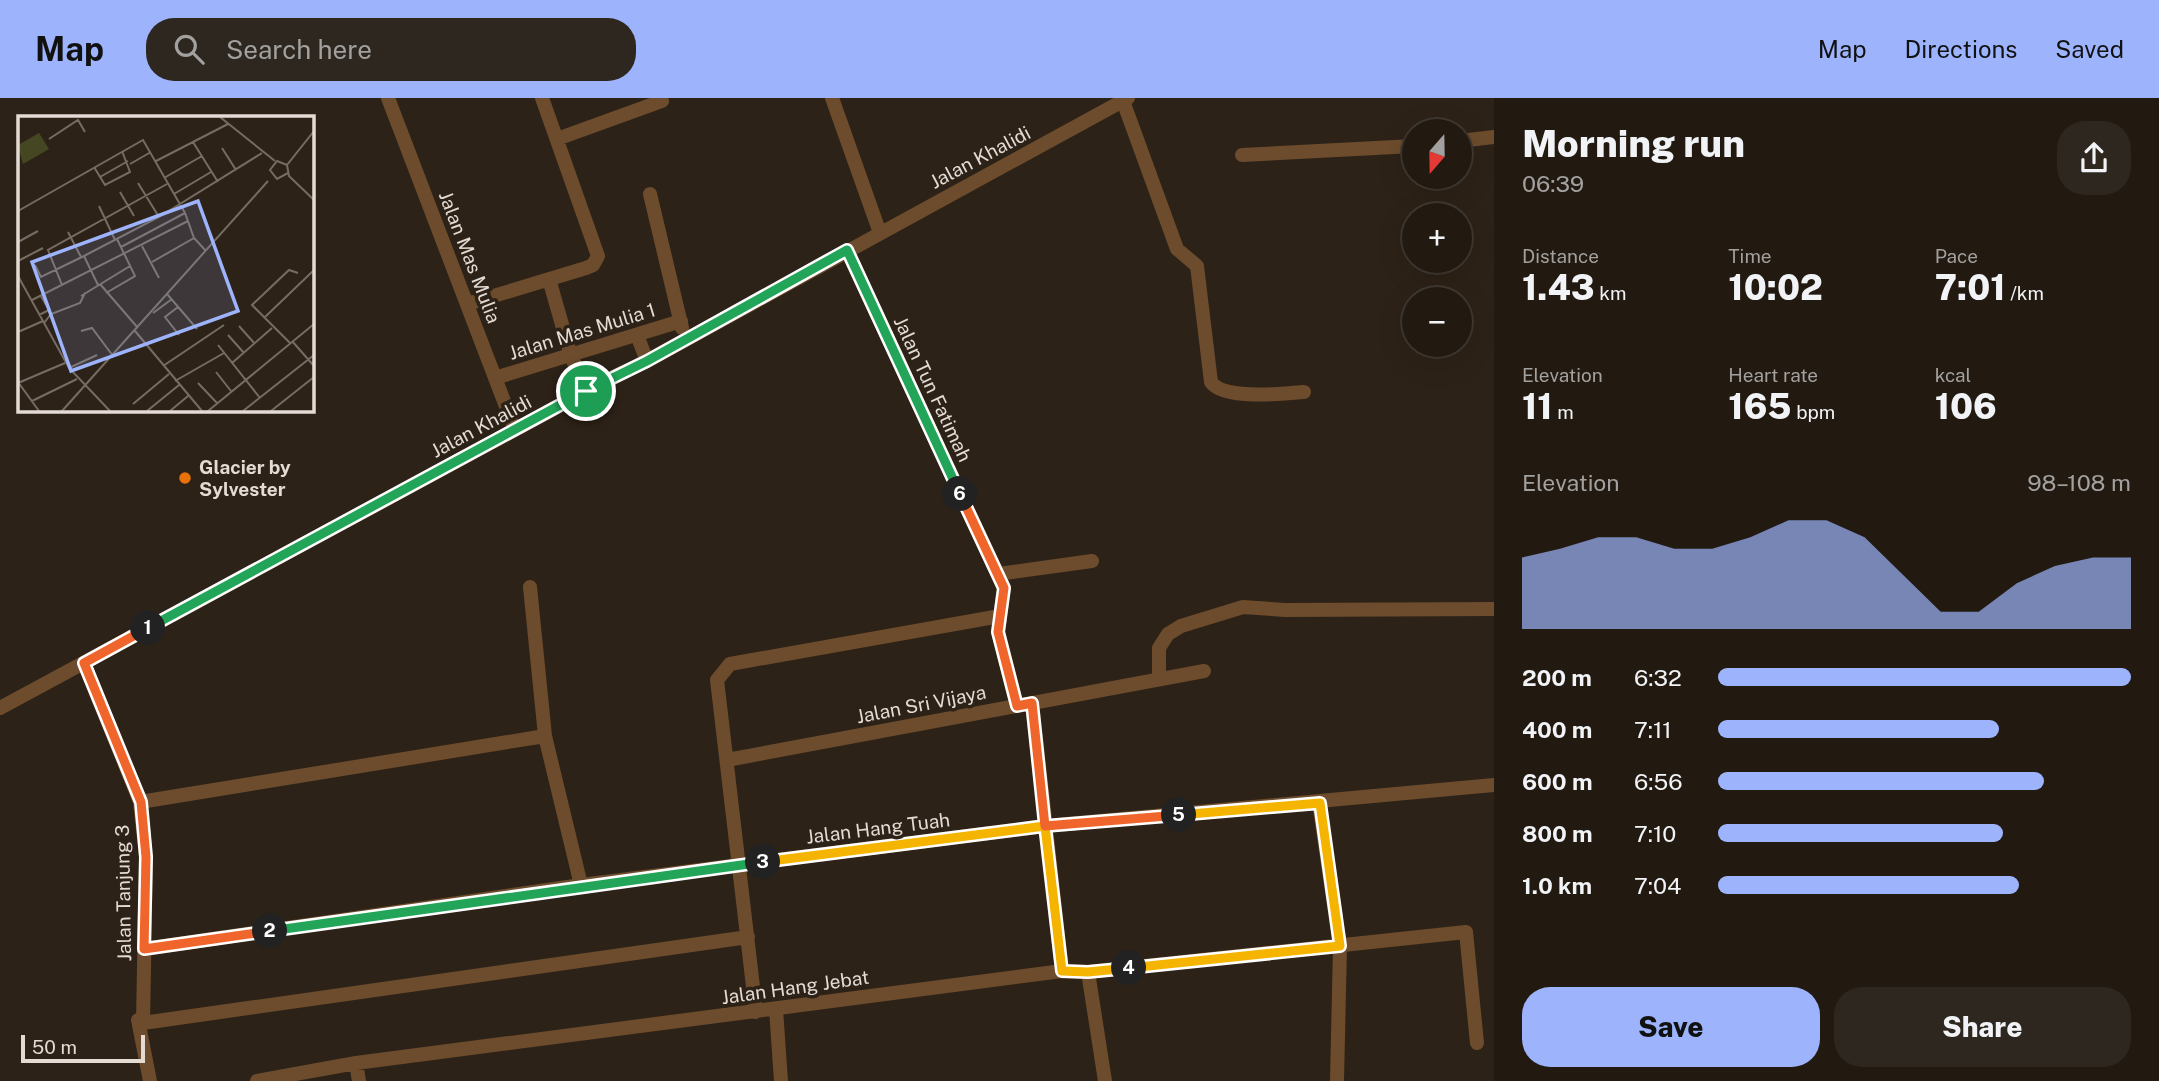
<!DOCTYPE html>
<meta charset="utf-8">
<style>
body{margin:0;font-family:"Public Sans",sans-serif;background:#2e271f;color:#f1f3f6;height:100vh;display:flex;flex-direction:column;font-size:26px;white-space:nowrap}
*{box-sizing:border-box;margin:0}
p{font-size:23px;color:#a2a19f}
.icon{flex:none;width:38px;height:38px;fill:none;stroke:currentColor;stroke-width:2;stroke-linecap:round;stroke-linejoin:round}
.map{position:relative;flex:1;overflow:hidden}
.side{display:flex;flex-direction:column;background:#221a11;width:665px}
.side>*{flex:none}
.needle{width:46px;rotate:200deg}
.controls{position:absolute;left:1402px;top:21px;display:grid;gap:14px}
.controls a{display:grid;place-items:center;width:70px;height:70px;border-radius:50%;background:#221a11;box-shadow:0 7px 28px #0002,0 0 0 2px #3f3831;font-size:35px}
.scale{position:absolute;left:21px;bottom:18px;width:124px;box-sizing:border-box;padding-left:7px;border:4px solid #e3dbd4;border-top:0;font-size:19px;line-height:24px;white-space:nowrap;color:#e3dbd4;-webkit-text-stroke:5px #2d2217;paint-order:stroke}
.pin{position:absolute;display:grid;place-items:center;width:60px;height:60px;color:#fff;margin:-30px;border:4px solid #fff;border-radius:50%;box-shadow:0 2px 7px #0007}
.km{position:absolute;width:35px;height:35px;margin:-18px;border-radius:50%;background:#222;color:#fff;font-size:19px;line-height:35px;text-align:center}
.round{display:grid;place-items:center;flex:none;width:74px;height:74px;border-radius:28px;background:#2e271f}
.head{display:flex;align-items:center;justify-content:space-between;height:119px;padding:0 28px}
h1{font-size:38px;font-weight:800;line-height:52px}
.figures{display:grid;grid-template-columns:repeat(3,1fr);gap:10px;height:119px;padding:7px 28px}
.figures div{display:grid;align-content:center}
.figures b{font-size:35px;font-weight:800}
.figures small{font-size:19px;font-weight:400}
.figures p{font-size:19px}
.chart{height:196px;padding:14px 28px}
.chart p{display:flex;justify-content:space-between}
.chart svg{width:100%;height:126px;margin-top:7px;fill:#9db4fd;opacity:.7}
.action{display:flex;gap:14px;margin-top:auto;padding:14px 28px}
.action a{flex:1;height:80px;border-radius:28px;background:#9db4fd;color:#111;font-size:28px;font-weight:800;line-height:80px;text-align:center}
.action a+a{background:#2e271f;color:#f1f3f6}
ul{padding:0 28px;list-style:none;font-size:23px}
li{display:grid;grid-template-columns:112px 84px 1fr;align-items:center;height:52px}
li i{height:18px;border-radius:9px;background:#9db4fd}
header{display:flex;align-items:center;gap:42px;box-sizing:border-box;height:98px;padding:0 35px;background:#9db4fd;color:#111}
header strong{font-size:33px}
nav{display:flex;gap:38px;margin-inline-start:auto;font-size:24px}
.search{width:490px;height:63px;background:#2e271f;display:flex;align-items:center;gap:18px;box-sizing:border-box;padding:0 24px;border-radius:28px;color:#a2a19f;font-size:26px}
main{display:flex;flex:1;min-height:0}
.map>svg:first-child{display:block}
</style>
<header>
<strong>Map</strong>
<div class="search"><svg class="icon" aria-label="search" viewBox="0 0 24 24"><circle cx="10" cy="10" r="6"/><path d="M15 15l6 6"/></svg>Search here</div>
<nav><a>Map</a><a>Directions</a><a>Saved</a></nav>
</header>
<main>
<div class="map">
<svg width="1494" height="983" viewBox="0 0 1494 983">
<rect width="100%" height="100%" fill="#2d2217"/>
<g fill="none" stroke-linecap="round" stroke-linejoin="round">
<path stroke="#6c4c2c" stroke-width="14" d="M388 0 515 332
M832 0 880 135
M1123 3 1177 151 1197 168 1211 284C1223 302 1283 296 1304 294
M557 41 662 3
M1460 43 1494 39
M1242 57 1414 48
M650 96 682 230
M847 152 1004 490 998 534 1017 608
M549 181 571 258 586 293
M467 206 586 170 593 167 598 158 542 0
M637 237 647 263
M495 280 681 223
M998 476 1092 463
M530 489 545 638 581 787
M84 565 140 704 146 759 143 925 138 922 150 983
M1159 581V550L1168 536 1181 528 1243 509 1285 512 1494 511
M1032 605 1062 873
M0 610 609 281 647 263 1128 0
M727 662 1204 573
M140 704 545 638
M1319 705 1340 848 1337 983
M144 851 581 787 1045 728 1494 687
M1088 874 1105 983
M776 911 781 983
M756 914 717 582 730 566 1000 518
M143 925 748 839
M356 965 359 983
M257 983 356 965 1062 873 1088 874 1466 834 1477 945"/>
</g>
<g fill="none" stroke-linecap="round" stroke-linejoin="round">
<defs>
<path id="split-1" d="M148 530 586 293"/>
<path id="split-2" d="M148 530 84 565 141 704 146 759 144 851 270 833"/>
<path id="split-3" d="M270 833 763 764"/>
<path id="split-4" d="M763 764 1045 728 1062 873 1088 874 1129 870"/>
<path id="split-5" d="M1129 870 1340 848 1320 705 1179 717"/>
<path id="split-6" d="M960 396 1004 490 998 534 1017 608 1032 605 1045 728 1179 717"/>
<path id="split-7" d="M586 293 647 263 847 152 960 396"/>
</defs>
<use href="#split-1" stroke="#fff" stroke-width="14"/>
<use href="#split-2" stroke="#fff" stroke-width="14"/>
<use href="#split-3" stroke="#fff" stroke-width="14"/>
<use href="#split-4" stroke="#fff" stroke-width="14"/>
<use href="#split-5" stroke="#fff" stroke-width="14"/>
<use href="#split-6" stroke="#fff" stroke-width="14"/>
<use href="#split-7" stroke="#fff" stroke-width="14"/>
<use href="#split-1" stroke="#22a559" stroke-width="9"/>
<use href="#split-2" stroke="#f0652b" stroke-width="9"/>
<use href="#split-3" stroke="#22a559" stroke-width="9"/>
<use href="#split-4" stroke="#f5b400" stroke-width="9"/>
<use href="#split-5" stroke="#f5b400" stroke-width="9"/>
<use href="#split-6" stroke="#f0652b" stroke-width="9"/>
<use href="#split-7" stroke="#22a559" stroke-width="9"/>
</g>
<circle fill="#e8710a" stroke="#2d2217" stroke-width="2.5" cx="185" cy="380" r="7"/>
<g text-anchor="middle" dominant-baseline="central" stroke-width="7" stroke-linejoin="round" paint-order="stroke">
<g font-size="19" fill="#e3dbd4" stroke="#2d2217">
<text transform="translate(980 59) rotate(-28)">Jalan Khalidi</text>
<text transform="translate(470 159) rotate(69)">Jalan Mas Mulia</text>
<text transform="translate(582 233) rotate(-17)">Jalan Mas Mulia 1</text>
<text transform="translate(933 291) rotate(65)">Jalan Tun Fatimah</text>
<text transform="translate(481 328) rotate(-28)">Jalan Khalidi</text>
<text transform="translate(921 606) rotate(-11)">Jalan Sri Vijaya</text>
<text transform="translate(878 730) rotate(-7)">Jalan Hang Tuah</text>
<text transform="translate(123 795) rotate(-91)">Jalan Tanjung 3</text>
<text transform="translate(795 889) rotate(-8)">Jalan Hang Jebat</text>
</g>
<g font-size="19" font-weight="bold" fill="#e3dbd4" stroke="#2d2217" text-anchor="start">
<text x="199" y="369">Glacier by<tspan x="199" dy="22">Sylvester</tspan></text>
</g>
</g>
<g transform="translate(18 18)">
<rect width="296" height="296" fill="#2d2217"/>
<path d="M21 17 31 33 5 48 0 29Z" fill="#454723"/>
<path fill="none" stroke="#766c63" stroke-width="2" d="M202 1 257 45M296 15 269 49 271 60 296 84M31 23 60 4 67 16M175 26 200 66M204 32 218 54M138 45 210 8M112 48 133 36M269 49 259 45 252 54 259 63 270 57M76 51 87 69 112 56 104 35M82 61 110 45M146 62 184 40M120 67 141 101M102 76 116 100M156 78 193 56M81 90 97 124M0 95 125 24 167 97 176 122 188 135M50 116 63 141M0 126 20 115M124 130 141 162M103 131 167 97M66 140 80 169M0 145 25 132M134 146 176 122M17 149 23 161 66 140 141 101 244 37M0 160 51 252 92 295M82 168 120 212M44 169 30 134 149 68M88 177 117 160 99 123M149 178 179 213M63 180 112 150M14 184 170 105M160 191 147 201 161 219M135 197 154 183M21 199 31 194 23 180M246 202 296 154M26 207 33 198 62 187 67 177M221 210 237 228M63 215 74 212 95 240M117 215 184 295M0 216 25 205M210 219 226 237M274 225 296 250M272 227 234 189 271 154 280 157M200 229 242 282M214 247 254 212M145 250 206 209M51 252 79 239M198 256 213 275M157 265 206 237M0 266 21 295M0 267 47 247M180 267 199 287M14 285 59 263M115 288 151 258M44 295 250 65M129 295 161 269M152 295 170 280M190 295 296 208M225 295 296 239M253 295 296 261"/>
<path fill="#9db4fd" fill-opacity="0.15" stroke="#9db4fd" stroke-width="3.5" d="M180 85 220 195 53 255 14 146Z"/>
<rect width="296" height="296" fill="none" stroke="#e3dbd4" stroke-width="3.5"/>
</g>
</svg>
<div class="controls">
<a><svg class="needle" viewBox="-14 -14 28 28"><path d="M0-13l5 13h-10z" fill="#e53935"/><path d="M0 13l5-13h-10z" fill="#a2a19f"/></svg></a>
<a>+</a>
<a>−</a>
</div>
<div class="scale">50 m</div>
<div class="pin" style="left:586px;top:293px;background:#1e9e55"><svg class="icon" aria-label="arrive" viewBox="0 0 24 24"><path d="M6 21V4h12l-3 4 3 4H6"/></svg></div>
<b class="km" style="left:148px;top:530px">1</b>
<b class="km" style="left:270px;top:833px">2</b>
<b class="km" style="left:763px;top:764px">3</b>
<b class="km" style="left:1129px;top:870px">4</b>
<b class="km" style="left:1179px;top:717px">5</b>
<b class="km" style="left:960px;top:396px">6</b>
</div>
<section class="side">
<div class="head"><div><h1>Morning run</h1><p>06:39</p></div><a class="round"><svg class="icon" aria-label="share" viewBox="0 0 24 24"><path d="M12 15V3M7 8l5-5 5 5M5 13v7h14v-7"/></svg></a></div>
<div class="figures">
<div><p>Distance</p><b>1.43<small> km</small></b></div>
<div><p>Time</p><b>10:02</b></div>
<div><p>Pace</p><b>7:01<small> /km</small></b></div>
</div>
<div class="figures">
<div><p>Elevation</p><b>11<small> m</small></b></div>
<div><p>Heart rate</p><b>165<small> bpm</small></b></div>
<div><p>kcal</p><b>106</b></div>
</div>
<div class="chart"><p><span>Elevation</span>98–108 m</p>
<svg viewBox="0 0 160 44" preserveAspectRatio="none"><path d="M0 44V19L10 16L20 12L30 12L40 16L50 16L60 12L70 6L80 6L90 12L100 25L110 38L120 38L130 28L140 22L150 19L160 19V44z"/></svg>
</div>
<ul>
<li><b>200 m</b>6:32<i style="width:100%"></i></li>
<li><b>400 m</b>7:11<i style="width:68%"></i></li>
<li><b>600 m</b>6:56<i style="width:79%"></i></li>
<li><b>800 m</b>7:10<i style="width:69%"></i></li>
<li><b>1.0 km</b>7:04<i style="width:73%"></i></li>
</ul>
<div class="action"><a>Save</a><a>Share</a></div>
</section>
</main>
